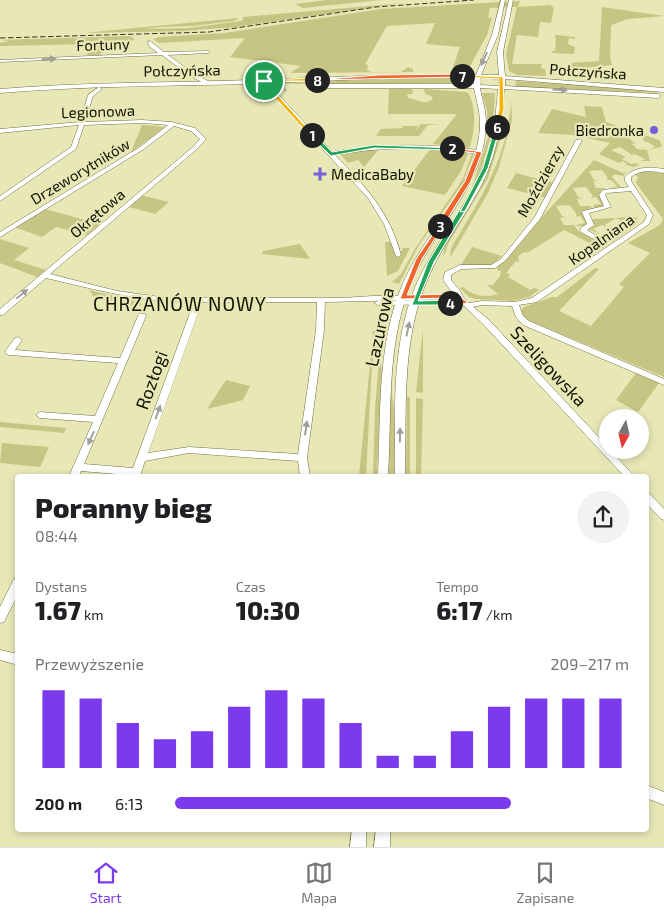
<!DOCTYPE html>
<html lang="pl">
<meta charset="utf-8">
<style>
body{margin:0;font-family:"Exo 2",sans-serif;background:#f2f2f2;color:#202124;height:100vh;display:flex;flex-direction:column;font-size:19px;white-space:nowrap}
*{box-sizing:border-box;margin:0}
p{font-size:16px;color:#757577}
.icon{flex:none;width:28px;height:28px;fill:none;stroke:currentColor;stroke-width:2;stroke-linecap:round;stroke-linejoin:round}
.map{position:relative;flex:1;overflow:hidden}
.side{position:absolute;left:15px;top:474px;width:634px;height:358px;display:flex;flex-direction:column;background:#fff;border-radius:5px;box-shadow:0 2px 8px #0003}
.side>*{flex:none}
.needle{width:32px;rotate:188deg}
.controls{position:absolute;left:599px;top:409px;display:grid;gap:10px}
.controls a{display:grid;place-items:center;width:50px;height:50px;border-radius:50%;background:#fff;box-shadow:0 2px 8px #0003;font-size:25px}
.pin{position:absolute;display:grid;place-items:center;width:42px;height:42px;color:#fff;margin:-21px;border:2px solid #fff;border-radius:50%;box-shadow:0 1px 5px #0007}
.km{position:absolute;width:25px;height:25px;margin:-12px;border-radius:50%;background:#222;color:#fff;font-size:14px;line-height:25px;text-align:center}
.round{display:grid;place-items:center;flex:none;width:52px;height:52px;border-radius:26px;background:#f2f2f2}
.overview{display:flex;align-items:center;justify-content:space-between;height:85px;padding:0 20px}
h1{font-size:28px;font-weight:800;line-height:38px}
.metrics{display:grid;grid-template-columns:repeat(3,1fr);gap:8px;height:85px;padding:5px 20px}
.metrics div{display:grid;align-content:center}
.metrics b{font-size:25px;font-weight:800}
.metrics small{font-size:14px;font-weight:400}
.metrics p{font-size:14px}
.chart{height:140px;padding:10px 20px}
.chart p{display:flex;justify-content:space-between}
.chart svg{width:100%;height:90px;margin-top:5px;stroke:#7c3aed;stroke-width:6}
ul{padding:0 20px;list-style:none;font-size:16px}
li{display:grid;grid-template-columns:80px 60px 1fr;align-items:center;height:38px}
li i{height:12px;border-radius:6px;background:#7c3aed}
.tabs{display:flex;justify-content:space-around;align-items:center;height:70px;border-top:1px solid #e0e0e0;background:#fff;font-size:14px;color:#757577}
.tabs a{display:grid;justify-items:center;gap:2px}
.tabs .current{color:#7c3aed}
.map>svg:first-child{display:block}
</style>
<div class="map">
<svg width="664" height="847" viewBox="0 0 664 847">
<rect width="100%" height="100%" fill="#e8e7b6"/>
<path fill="#c7c583" d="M327 0H381L303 8 295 4Z
M520 1 518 7 550 5 554 8 551 23 540 22 538 37 517 35 512 64H542L541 68 545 69 546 76 517 75 509 71 506 54 517 7 490 8 488 18H492L487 35 469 68 460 71 452 70 460 47 426 44 435 23 387 26 365 64 368 65 367 70 372 72H401L408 67 413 69V72L290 73 301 66 230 57 245 38 159 43 153 39 160 37 225 33 381 9Z
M403 3 235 27 184 31 84 33 239 18 234 21 192 26 160 27 144 29 189 28 241 21 243 20V17Z
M602 7 664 16 628 19 611 25 610 56 612 65 573 69 571 63 599 61Z
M556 35 575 37V39L569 38 568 44 575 47 574 54 552 53V51H555L556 38H554Z
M130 36 135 39 127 44H104L101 55H87L90 44 0 46V43L10 41 0 40Z
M377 78H459L460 83 281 84Z
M516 81 606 86 664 93 515 87Z
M389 89H412L413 94H407L408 98C417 99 423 106 433 99L431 96 425 94 424 89 467 92C477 104 475 131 470 146L466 148 433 144 457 114H388Z
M482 93H495C494 127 488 158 472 188L488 137 487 111Z
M511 100 512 120 499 167 488 193 450 258 451 248C479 201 509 156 511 100Z
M584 106 602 107 606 122 659 140 662 145 661 147 648 150 655 147 648 142H644L645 141 637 134 626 135 633 142 636 143 632 144 637 149 647 150 650 161H641L645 159 635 154 632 155 620 147 611 150 626 157 622 159 631 164 636 163 640 165 633 167 627 165 625 166 627 164 623 161 619 163 599 154 610 143 573 135 538 133 552 109 586 117Z
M505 119 506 121 488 178 448 244 445 254H443L446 243 486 178Z
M421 124H441L428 125 419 136H376L381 129 403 128 402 126H385H418L414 133Z
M142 125 166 127 131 152Z
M380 148 364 167 358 160 348 163 340 154Z
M431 148 464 152 468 154 461 171 445 195 402 186Z
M472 153 474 154 461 186 419 245 399 284 392 282 401 274 416 247 457 188 464 176Z
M594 160 623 173 626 172 623 176 614 174 612 177 621 187 611 188 617 186 611 180H606L608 178 602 170 589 171 594 180 598 181H593L596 188H605L600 192V197L606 204 603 207 595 208 593 205 601 204 596 197 591 198 593 196 586 187 573 188 578 197 582 198 577 199 580 206H590L592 208 584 211 589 223 586 226H578L576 225 585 223 580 216 575 217 577 215 570 205 556 206 562 216 565 217 560 218 564 225H574L578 231 596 241 595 243 603 246 607 245 602 249 564 230 527 253 525 252 518 256 519 262 516 261 506 273 510 274 508 277 530 290 534 288 539 290 529 297 513 301 475 299 469 297 460 288 463 287C473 296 485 298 498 294L487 285H493L500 276 501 271 497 270V267L508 258 542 217Z
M644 171 664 173V377L528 320 524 318 521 311 524 307 552 297H557L595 268 599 269 559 311 591 326 624 287 619 284 650 253 628 243 660 225 663 219 636 183 638 177 635 175Z
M516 173 554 183 546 198 507 188Z
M143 196H144L169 202 155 214 129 207Z
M45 209 100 224 87 235 56 227 42 237 14 227Z
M632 217 638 218 635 221 638 223 612 242 598 238 603 235 613 239 619 233 615 231H619L628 224 616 218 605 225 606 227 602 225 593 229 600 234 588 229 595 226 592 220 594 219Z
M0 239 29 248 14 260 46 270 37 277 0 263Z
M385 242H392L395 255H400L403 248H410L398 271 387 276Z
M300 244 310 259 262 254 263 251Z
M472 247 502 256 491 266 461 265Z
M89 290 140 302 142 305 134 306 94 297Z
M381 319 372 364 366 476H359L373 334 372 332 378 327Z
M423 328V393L416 392Z
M379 360 382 369 377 476H373L375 409Z
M636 373 659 383 638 412 616 400Z
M226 380 250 386 243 400 207 409Z
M391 388 395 418 394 476H389Z
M407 397H410V476H406Z
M416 398 423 399 421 476H416Z
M0 422 66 428 64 433 0 427Z
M2 443 49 447 40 467 0 463Z"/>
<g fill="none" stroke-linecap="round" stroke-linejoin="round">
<defs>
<path id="minor" d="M150 41 164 52 209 51V53H207L168 55 194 74 210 82V84H206L190 76 162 55 0 62V60L158 53 149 46 148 42Z
M262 80H266L286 90 281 91 262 82Z
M259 85H263L274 90 332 152C381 143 429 144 479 150L482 152 479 154C431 147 383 146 335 155 365 186 390 212 401 255L398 257 396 256 384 224 368 198 270 92 259 87Z
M99 87 102 89 93 96 85 122 142 120 172 122 195 128 206 139 197 149 50 274 117 291 167 298H342L373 296 454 295 443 280 445 272 460 265H491L501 259 534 218 576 140 581 139 582 140 540 219 505 261 495 268 461 269 451 275V280L461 292 462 296 469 303 482 301 515 302 532 298 644 222 647 215 631 191 607 193 605 195 611 207 589 213 594 225 587 230 608 243 605 245 603 244 581 232 580 231 582 227 587 224 582 212 583 211 604 206 599 195 603 190 629 187 625 181V177C635 166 650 167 664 169V173C652 171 641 169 631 177V181L653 215 649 224 537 302 519 305 523 316 529 321 664 379V385L523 325 516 317 512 306 482 305 473 307 489 320 608 447V450H610L634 476H624L483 324 462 304 378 305 374 303 378 301 456 299 325 302 324 330 307 458 310 476H300L298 461 189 453 145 461 140 476 81 471 79 476H69L93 422 40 418 36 415 40 412 95 416 118 363 9 355 6 354 5 352 6 350 15 338 18 337 22 340 15 350 120 358 138 316 139 314H145L146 316 84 464 133 468 194 302C142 302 97 290 46 278L3 315H0V309L193 147 200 139 191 131 174 126 144 149 0 237V232L140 147 168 125 142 123 84 125 76 149 0 201V196L71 147 79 125 0 133V129L80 122 88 95ZM202 302H317L316 330 298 454 189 447 148 453Z
M646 492 649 493 664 509V520L661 519 646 503Z
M18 578V594L4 622 0 623V607L14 579Z
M0 650 18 654V665L0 660Z
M646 785 664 792V805L646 798Z"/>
<path id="major" d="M501 0H505L498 35 481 75H499L497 52 509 0H513L503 52 505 76 664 88V92L505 79V86L658 94 661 96 658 98 504 89C502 121 497 153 483 182 465 218 438 249 424 288 401 349 407 413 405 476H395C395 413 391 344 416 285 434 243 466 209 483 167 493 142 496 115 498 89L480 88C482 99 486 111 486 122 486 186 430 231 409 289 386 349 392 414 388 476H378C381 414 377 347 401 288 423 232 480 186 480 122 480 111 476 99 474 88H321L318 86 321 84H474V78C400 76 325 81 250 84 167 86 83 86 0 93V89C84 82 167 83 251 80 326 78 401 73 476 75L492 35ZM480 78 499 79V86L480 85Z
M352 829H366V847H350Z
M376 829H390V847H374Z"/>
</defs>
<use href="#minor" stroke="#717043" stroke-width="1"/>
<use href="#major" stroke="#717043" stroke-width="1"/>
<use href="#minor" fill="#fff" fill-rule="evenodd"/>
<use href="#major" fill="#fff" fill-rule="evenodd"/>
<path stroke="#393823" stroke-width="1" stroke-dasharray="5.5 2.5" stroke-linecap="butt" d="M0 38 209 32 376 7 474 0"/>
</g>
<defs><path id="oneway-solid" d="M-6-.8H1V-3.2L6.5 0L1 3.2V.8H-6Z" transform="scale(1.25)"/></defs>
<g fill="#a1a09a">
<use href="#oneway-solid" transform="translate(49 59) rotate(-2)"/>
<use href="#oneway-solid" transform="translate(484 59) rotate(114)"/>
<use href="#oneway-solid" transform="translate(560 90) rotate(3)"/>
<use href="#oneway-solid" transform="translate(22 294) rotate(-40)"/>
<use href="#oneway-solid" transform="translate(408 329) rotate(-78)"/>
<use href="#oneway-solid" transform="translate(158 412) rotate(-70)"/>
<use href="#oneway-solid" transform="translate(306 428) rotate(-82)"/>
<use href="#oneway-solid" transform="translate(400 435) rotate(-89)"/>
<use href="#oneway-solid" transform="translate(91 438) rotate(114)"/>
</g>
<path fill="#f5b400" stroke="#fff" d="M264 80 278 85V87L268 88 273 90 314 136H310L270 92 259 87V85H268L262 82Z"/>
<path fill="#22a559" stroke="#fff" d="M310 134H314L332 152 374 145 455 148 452 150 374 148 331 156 310 136Z"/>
<path fill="#f0652b" stroke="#fff" d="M450 147 482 152 471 181 443 226 440 228 436 226 465 181 476 153 452 150Z"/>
<path fill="#f0652b" stroke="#fff" d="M440 224 443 226 422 259 407 295 453 294 468 302C464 305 453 305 447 304V301L456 300 452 298 400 299 416 259Z"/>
<path fill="#22a559" stroke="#fff" d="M460 209 465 211 434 262 418 301 450 300 453 303 450 305H412L428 262Z"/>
<path fill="#22a559" stroke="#fff" d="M497 125 500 127 488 168 465 211 460 212 483 168 495 127Z"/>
<path fill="#f5b400" stroke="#fff" d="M460 75 503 77 504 109 499 128 495 127 499 109V79L462 77Z"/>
<path fill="#f0652b" stroke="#fff" d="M462 74 464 77 314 80 378 75Z"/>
<path fill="#f5b400" stroke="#fff" d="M317 78 318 81H261L264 80Z"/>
<g fill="#725fd9" stroke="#e8e7b6" stroke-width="2">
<circle cx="654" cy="130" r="5"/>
<path d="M317.5 166.5h5v5h5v5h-5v5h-5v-5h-5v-5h5z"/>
</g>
<g text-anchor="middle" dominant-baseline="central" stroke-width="4.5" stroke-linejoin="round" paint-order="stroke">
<g font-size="15" fill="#131203" stroke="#e8e7b6">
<text transform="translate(103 44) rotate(-2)">Fortuny</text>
<text transform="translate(182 70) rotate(-1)">Połczyńska</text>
<text transform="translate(588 71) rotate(4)">Połczyńska</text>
<text transform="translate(98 111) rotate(-2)">Legionowa</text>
<text transform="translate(80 171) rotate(-31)">Drzeworytników</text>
<text transform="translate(540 181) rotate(-61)">Moździerzy</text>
<text transform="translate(97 213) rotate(-40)">Okrętowa</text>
<text transform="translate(601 239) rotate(-35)">Kopalniana</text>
</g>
<g font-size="15" fill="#131203" stroke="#e8e7b6" text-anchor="end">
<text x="644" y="130">Biedronka</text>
<text x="331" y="174" text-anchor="start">MedicaBaby</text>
</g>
<g font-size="18" fill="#131203" stroke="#e8e7b6">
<text transform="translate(379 327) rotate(-78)">Lazurowa</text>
<text transform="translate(549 366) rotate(47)">Szeligowska</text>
<text transform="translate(151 380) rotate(-70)">Rozłogi</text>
</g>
<g font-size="19" letter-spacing="1" fill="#131203" stroke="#e8e7b6">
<text x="180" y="303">CHRZANÓW NOWY</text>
</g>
</g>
</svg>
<div class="controls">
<a><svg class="needle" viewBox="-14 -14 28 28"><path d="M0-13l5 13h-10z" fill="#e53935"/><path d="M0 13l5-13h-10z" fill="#757577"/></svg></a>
</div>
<div class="pin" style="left:264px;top:81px;background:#1e9e55"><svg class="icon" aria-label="arrive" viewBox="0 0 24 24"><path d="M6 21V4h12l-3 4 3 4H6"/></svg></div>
<b class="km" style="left:312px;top:135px">1</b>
<b class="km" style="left:452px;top:148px">2</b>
<b class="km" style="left:440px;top:226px">3</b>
<b class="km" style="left:450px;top:303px">4</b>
<b class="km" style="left:497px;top:127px">6</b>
<b class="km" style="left:462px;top:76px">7</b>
<b class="km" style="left:317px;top:80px">8</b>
<section class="side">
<div class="overview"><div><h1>Poranny bieg</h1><p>08:44</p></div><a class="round"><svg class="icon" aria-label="share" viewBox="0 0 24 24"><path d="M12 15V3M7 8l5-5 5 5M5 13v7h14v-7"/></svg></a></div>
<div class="metrics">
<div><p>Dystans</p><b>1.67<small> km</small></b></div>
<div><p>Czas</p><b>10:30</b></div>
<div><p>Tempo</p><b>6:17<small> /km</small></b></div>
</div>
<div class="chart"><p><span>Przewyższenie</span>209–217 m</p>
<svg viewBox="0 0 160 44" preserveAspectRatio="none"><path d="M5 44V6M15 44V10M25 44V22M35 44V30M45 44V26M55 44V14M65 44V6M75 44V10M85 44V22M95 44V38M105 44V38M115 44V26M125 44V14M135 44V10M145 44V10M155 44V10"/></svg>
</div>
<ul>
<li><b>200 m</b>6:13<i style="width:74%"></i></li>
</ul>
</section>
</div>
<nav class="tabs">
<a class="current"><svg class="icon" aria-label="home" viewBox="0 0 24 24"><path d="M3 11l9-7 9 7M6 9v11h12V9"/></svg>Start</a>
<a><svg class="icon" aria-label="map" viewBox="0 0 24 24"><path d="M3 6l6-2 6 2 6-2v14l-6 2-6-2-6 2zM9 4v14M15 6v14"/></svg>Mapa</a>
<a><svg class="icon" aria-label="saved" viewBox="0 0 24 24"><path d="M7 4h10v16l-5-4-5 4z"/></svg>Zapisane</a>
</nav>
